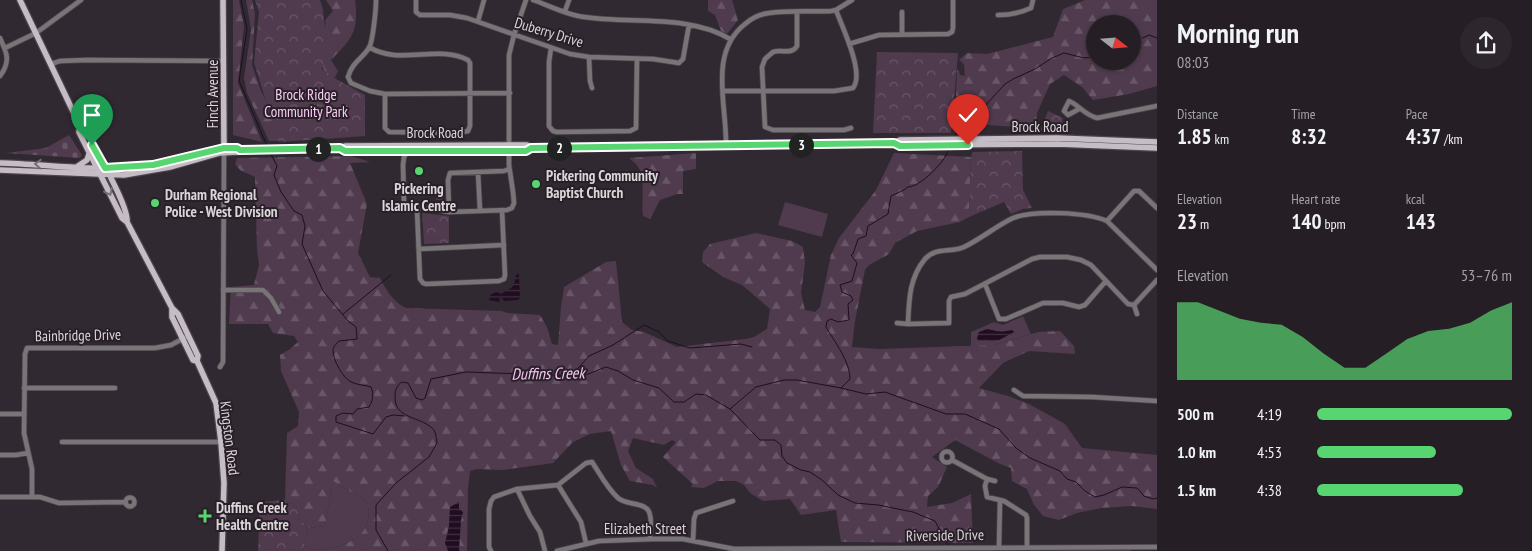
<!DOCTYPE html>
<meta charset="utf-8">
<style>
body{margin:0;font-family:"PT Sans Narrow",sans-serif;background:#2d272d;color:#f1f3f6;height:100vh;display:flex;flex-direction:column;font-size:19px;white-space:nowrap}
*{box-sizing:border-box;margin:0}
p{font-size:16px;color:#a3a2a7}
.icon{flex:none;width:28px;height:28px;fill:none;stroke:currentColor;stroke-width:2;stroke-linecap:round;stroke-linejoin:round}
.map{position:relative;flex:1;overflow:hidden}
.sheet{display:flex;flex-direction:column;background:#251f25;width:375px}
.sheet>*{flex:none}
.needle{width:32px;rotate:107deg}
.fabs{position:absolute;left:1086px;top:15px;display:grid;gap:10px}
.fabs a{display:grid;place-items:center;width:55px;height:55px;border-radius:50%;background:#251f25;box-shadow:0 1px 4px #0004,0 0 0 1px #423d42;font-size:25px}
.pin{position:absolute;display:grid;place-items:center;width:42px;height:42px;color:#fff;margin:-51px -21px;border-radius:50% 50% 50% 0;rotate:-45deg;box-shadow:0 0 5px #0007}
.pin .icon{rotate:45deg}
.km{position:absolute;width:25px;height:25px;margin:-12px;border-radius:50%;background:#222;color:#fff;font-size:14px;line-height:25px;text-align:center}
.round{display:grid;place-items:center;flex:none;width:52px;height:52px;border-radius:26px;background:#2d272d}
.headline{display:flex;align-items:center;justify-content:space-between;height:85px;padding:0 20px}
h1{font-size:28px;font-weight:800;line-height:38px}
.metrics{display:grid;grid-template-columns:repeat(3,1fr);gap:8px;height:85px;padding:5px 20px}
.metrics div{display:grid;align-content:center}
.metrics b{font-size:21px;font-weight:800}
.metrics small{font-size:14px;font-weight:400}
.metrics p{font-size:14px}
.chart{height:140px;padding:10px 20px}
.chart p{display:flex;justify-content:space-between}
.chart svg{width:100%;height:90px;margin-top:5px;fill:#57d570;opacity:.7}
ul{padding:0 20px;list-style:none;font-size:16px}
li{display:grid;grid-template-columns:80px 60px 1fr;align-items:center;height:38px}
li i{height:12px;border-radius:6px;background:#57d570}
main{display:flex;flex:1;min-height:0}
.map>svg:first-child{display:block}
</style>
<main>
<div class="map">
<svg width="1157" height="551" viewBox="0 0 1157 551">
<defs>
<pattern id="forest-firs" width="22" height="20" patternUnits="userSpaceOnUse" patternTransform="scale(1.25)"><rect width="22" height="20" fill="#4f3a4e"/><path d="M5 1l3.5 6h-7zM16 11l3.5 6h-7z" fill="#685667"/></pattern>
<pattern id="cemetery-stones" width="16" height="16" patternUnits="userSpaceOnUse" patternTransform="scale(1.25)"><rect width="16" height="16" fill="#4f3a4e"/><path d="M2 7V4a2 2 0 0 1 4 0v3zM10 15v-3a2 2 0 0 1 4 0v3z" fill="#685667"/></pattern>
<pattern id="park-crowns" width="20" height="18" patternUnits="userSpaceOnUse" patternTransform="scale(1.25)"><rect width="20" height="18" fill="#4f3a4e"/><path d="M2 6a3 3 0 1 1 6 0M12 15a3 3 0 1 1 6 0" fill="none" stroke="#685667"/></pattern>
<pattern id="water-rules" width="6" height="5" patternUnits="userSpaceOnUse" patternTransform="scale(1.25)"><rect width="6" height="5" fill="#210d21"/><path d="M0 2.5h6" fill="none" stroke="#412f41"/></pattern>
</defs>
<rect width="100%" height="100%" fill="#312931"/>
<path fill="#4f3a4e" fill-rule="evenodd" d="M436 186H443V200H436Z
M785 202 828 214 822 237 778 225Z
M1023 316 1031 334 994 345 971 346V332L994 322 1003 325ZM997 331 1014 332 999 340 989 341Z
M333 481 367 502C374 527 359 541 335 547 330 548 324 550 319 550 314 550 309 548 304 546L308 528 325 526Z"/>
<path fill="url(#forest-firs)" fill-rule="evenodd" d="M233 0H239L244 26 238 83 262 142 233 135Z
M246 0H252L255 14 252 65 261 91 288 141H269L247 93 244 78 251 30Z
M326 0H355C359 31 352 39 331 60L338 71 335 77H327L321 62 326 19 333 11Z
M708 0H732L738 20 727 34 721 31 715 15 708 11Z
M1085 0H1157V86L1129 94 1093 100 1082 87 1064 75 1050 84 1037 113 1035 128 955 123 957 70 959 71 960 75 965 76 964 64 959 60 967 53 987 54 1053 37 1063 9ZM1095 24H1132V61H1095Z
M696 153V169L683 171V194H677L660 200 650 219 643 216C641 202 646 178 638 167 636 163 632 161 629 158Z
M894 153 971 157 969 217 960 222 917 231 895 243 889 254 869 265 865 270 855 321 852 347 879 349 994 345 1038 332 1060 331 1074 346 1075 354 1029 351 1003 363 979 388 1011 397 1029 404 1065 424 1082 448 1157 455V509L1132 506 1101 508 1077 513 1059 520 1043 516 1034 505 1027 489 1012 481 1011 468 1000 464 955 440 932 457 947 467 938 487 928 496 927 507 952 503 971 494 973 543 841 542 836 510 801 515 790 499 763 501 750 493 744 485 736 481H718L704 488 691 487 693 484 663 457 676 442 672 440 664 445 633 438 628 451 636 468 653 479 657 488 653 485 630 481 621 465 611 431 590 434 573 442 553 463 503 470 477 469 470 471 468 488 467 551H303L304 546C309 548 314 550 319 550 324 550 330 548 335 547 359 541 374 527 367 502L333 481 325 526 308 528 300 519 296 506 285 500 287 433 298 426 299 412 281 371 280 355 290 349 298 342 294 336 273 333 268 324H229L231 287 254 285 259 265 257 250 255 177 240 170 235 164 237 158 351 156 370 162 350 163 367 204 358 253 370 277 380 278C387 291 392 301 406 308L501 311 508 313 540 315 547 327 552 344 558 345 561 307 564 287 606 262 616 261 622 322 632 330 644 332 677 347 745 339 754 337 767 329 770 309 742 285 723 277 702 262 703 252 710 244 756 233 792 241 803 247 805 263 801 293 805 310 815 312 820 307 831 255 839 238 876 190Z
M1130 547 1131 551H977L976 550 1046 551Z"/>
<path fill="url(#cemetery-stones)" d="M69 135 82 155 80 158 6 153 46 148Z"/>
<path fill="url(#park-crowns)" d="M255 0H320L323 10 327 44 322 69 338 80 365 95V136L279 142 254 63 259 12Z
M877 52 958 53 951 133H873Z
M1048 111 1063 118 1061 132H1040Z
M1022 151 1023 190 1032 208 1023 209 1011 214 1004 202 969 217 971 157 973 152Z
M422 213 449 216V243L424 244Z
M285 500 296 506 300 519 308 528 303 551H258L260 502Z"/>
<path fill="url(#water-rules)" d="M519 274 520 298 518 300 504 301 502 298H500L499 302 489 300 490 295 496 292 502 294C505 290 511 290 513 286 515 283 515 278 516 275Z
M987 329 1001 332 1012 330 1014 332 999 340 978 341 977 338 979 332Z
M459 502V509L463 512 461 520 459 551H448L445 543 449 526 450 507Z"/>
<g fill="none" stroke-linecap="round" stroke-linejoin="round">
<path stroke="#210d21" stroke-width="1" d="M241 0 247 29 239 81 268 148
M1132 43 1149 35 1157 38
M954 136 974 118 1005 84 1013 79 1035 69 1052 58 1064 53 1084 58 1095 57
M270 152 277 166 274 175 281 192 294 211 302 215 305 226 302 244 323 291 348 321 356 327 357 339 339 341C336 344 333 347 333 351 333 360 343 378 351 382 357 385 365 385 371 387 374 395 373 400 369 407L357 409 353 414 343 413 336 416V422L373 434 386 417 393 415 405 416
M343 314 391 275
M572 375 589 356 613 345 644 325 659 332 668 341 690 348 741 344 752 347
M841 388 850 379C850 361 834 341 826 327L827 321 831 319 838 322 849 320 848 304 853 300 851 296 842 292 840 285 852 281 857 263 851 255 853 254 858 239 866 236 868 226 888 214 891 196 904 190 908 187C919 187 939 167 945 157 947 154 948 150 949 146
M730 409 756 387 784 380H797L841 388 866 394 885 392 946 414H965L999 429 1016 448 1030 458 1060 471 1067 479 1076 482 1085 491 1095 497 1104 495 1122 487 1137 488 1144 496 1153 499 1157 498
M388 551 376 530V505L396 483 429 457 437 443C436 437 436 431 432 428 419 416 394 419 395 396 395 390 397 385 402 382L408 383 416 398 422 400 425 398 431 379 466 372 583 376 606 367 618 371 633 380 659 388 674 402H684L696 394 706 395 730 409 760 440H775L781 445 782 456 787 463 801 470 810 472 822 480 838 495 855 503 878 505 913 512 935 521 949 547"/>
<defs>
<path id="minor" d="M376 0C376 9 373 41 369 48 361 60 353 61 348 77L351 83 370 91 385 94 510 93
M416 0V12L420 15H450L467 18 570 54 589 57 653 59 679 63 683 59 689 25
M533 0C550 6 567 15 584 17 630 24 689 14 730 39
M565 11 569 0
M797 12V46C792 55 782 49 773 52L765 59 762 67 765 127 773 130H844L851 128
M902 12V34
M998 15C1010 15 1020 13 1031 8L1033 0
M478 21 484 0
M0 38C7 53 11 61 0 76
M849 44 879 35 948 34 952 32 953 28V0
M369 47C399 66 438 44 468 60L470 63V126L468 131 459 133 389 132 385 128V94
M5 48 36 33 81 0
M551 48 549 62V126L553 131 557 132 630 131 636 128 637 59
M589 57 590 81 592 88
M51 64 60 61 87 60 224 61
M723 91H834L853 88C865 73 842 27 836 10
M1079 109 1068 115 1064 111 1069 101C1079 105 1083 114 1097 118L1157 106
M726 146C727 105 708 53 745 24 752 18 761 14 769 13 789 10 810 12 831 11L836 10 852 0
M408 151 404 157 403 165 404 202 409 208H426L449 212 507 210 512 208 514 203 513 192 509 165V55L514 35 526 0
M478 172 480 211
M417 209 420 279 423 283 426 284 499 281 504 279 505 275 502 210
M449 212 448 180 450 173 504 171 509 169
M1107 221 1134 191H1139L1157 208
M419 249 504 245
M985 284 999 319H1006L1043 303H1063L1079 307 1085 305 1106 281
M223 290H263L271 298 279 312
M1134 305 1137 314
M897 323 908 324 949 323V301L951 297 965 294 1032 259 1040 257H1067L1081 260 1091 265 1128 304 1134 305 1157 280
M908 324C909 301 909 278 925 259 935 247 951 253 964 247 981 239 996 226 1013 218 1033 210 1087 212 1107 221L1157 270
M220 367 223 362 224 152
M24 388H115
M1014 390 1023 396 1092 397 1157 401
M0 414H24
M62 442H221
M941.5 457a5.5 5.5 0 1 1 11 0a5.5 5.5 0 1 1-11 0Z
M0 455H16L28 453
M952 460 987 479 985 486 987 497 1004 501 1026 515 1027 518V547
M987 479 995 481
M558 485 581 522 586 543
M517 489 530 516 540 532 545 551
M0 497H32V469L24 433 25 354 27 348H155L171 345 188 336
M32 497H40L59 503 126 502
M125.5 502a4.5 4.5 0 1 1 9 0a4.5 4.5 0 1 1-9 0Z
M693 541 694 519 696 513 733 501
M999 547 1000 500
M491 551 489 547V509L491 501 494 497 517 489 558 485 586 463 592 462C600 474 607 488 618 498 627 506 648 501 650 515 652 522 650 531 650 539
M557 551 599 541 654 539H683L734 549 1157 547"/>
<path id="major" d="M20 0 80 126 86 129C94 148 129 206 127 222
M223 0 224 150
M80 126 79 132 122 218 127 222 172 308 178 314 198 356 197 361 216 403 221 442 224 483 222 551
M894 143 899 145 1058 144 1157 148
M339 148 345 151H526L531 148 894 143 900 140 1057 138 1157 142
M0 163C43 164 88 171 130 167 166 165 200 150 236 148
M78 166 87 160 90 151
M0 170 124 175 170 167 219 153 237 152 240 150 339 148 345 146 527 145 531 148
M172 308V317L193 360 197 361"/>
</defs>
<use href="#minor" stroke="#4c454c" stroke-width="6"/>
<use href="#major" stroke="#4c454c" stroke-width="8"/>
<use href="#minor" stroke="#797478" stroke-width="4.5"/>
<use href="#major" stroke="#c5bcc5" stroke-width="5.5"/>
</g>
<defs><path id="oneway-chevron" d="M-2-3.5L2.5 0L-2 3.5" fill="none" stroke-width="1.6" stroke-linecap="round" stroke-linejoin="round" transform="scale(1.25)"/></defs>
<g stroke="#766e76">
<use href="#oneway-chevron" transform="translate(38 164) rotate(-177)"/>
<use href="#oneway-chevron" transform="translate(109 192) rotate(64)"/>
</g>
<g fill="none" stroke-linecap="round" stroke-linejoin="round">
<defs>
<path id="route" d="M92 145 105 168 153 165 224 148H237L240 150 340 148 345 151H526L531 148 894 143 900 146 968 145"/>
</defs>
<use href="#route" stroke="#fff" stroke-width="10"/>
<use href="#route" stroke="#57d570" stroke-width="6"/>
</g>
<g fill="#57d570" stroke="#281f27" stroke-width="2">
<circle cx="419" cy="171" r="5"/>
<circle cx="536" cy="184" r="5"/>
<circle cx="155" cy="203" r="5"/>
<path d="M202.5 508.5h5v5h5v5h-5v5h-5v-5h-5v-5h5z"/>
</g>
<g text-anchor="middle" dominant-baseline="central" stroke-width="4" stroke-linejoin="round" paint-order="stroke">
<g font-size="15" fill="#dbd5da" stroke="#281f27">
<text transform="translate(549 32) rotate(17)">Duberry Drive</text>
<text transform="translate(212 94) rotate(-90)">Finch Avenue</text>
<text x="1040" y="126">Brock Road</text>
<text x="435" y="132">Brock Road</text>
<text transform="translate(78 335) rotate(-1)">Bainbridge Drive</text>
<text transform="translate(230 438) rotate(83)">Kingston Road</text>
<text x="645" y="528">Elizabeth Street</text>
<text transform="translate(945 535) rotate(-1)">Riverside Drive</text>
</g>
<g font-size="15" fill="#fbcdf9" stroke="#281f27">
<text x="306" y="94">Brock Ridge<tspan x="306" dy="17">Community Park</tspan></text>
</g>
<g font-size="15" font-weight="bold" fill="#dbd5da" stroke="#281f27" text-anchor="start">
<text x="546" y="175">Pickering Community<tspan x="546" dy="17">Baptist Church</tspan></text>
<text x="419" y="188" text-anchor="middle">Pickering<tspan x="419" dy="17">Islamic Centre</tspan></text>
<text x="165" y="194">Durham Regional<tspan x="165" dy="17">Police - West Division</tspan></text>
<text x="216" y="507">Duffins Creek<tspan x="216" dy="17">Health Centre</tspan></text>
</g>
<g font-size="16" font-style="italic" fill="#f6c8f4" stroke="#281f27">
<text transform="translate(548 373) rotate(-1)">Duffins Creek</text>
</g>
</g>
</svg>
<div class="fabs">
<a><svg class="needle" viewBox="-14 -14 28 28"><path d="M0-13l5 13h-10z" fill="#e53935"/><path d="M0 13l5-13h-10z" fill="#a3a2a7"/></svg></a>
</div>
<div class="pin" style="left:92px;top:145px;background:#1e9e55"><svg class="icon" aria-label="arrive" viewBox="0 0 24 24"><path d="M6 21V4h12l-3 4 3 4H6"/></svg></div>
<div class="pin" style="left:968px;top:145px;background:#d93025"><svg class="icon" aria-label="check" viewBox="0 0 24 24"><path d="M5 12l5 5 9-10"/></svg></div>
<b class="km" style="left:318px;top:149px">1</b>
<b class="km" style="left:559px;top:148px">2</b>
<b class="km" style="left:801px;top:145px">3</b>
</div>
<section class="sheet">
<div class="headline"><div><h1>Morning run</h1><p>08:03</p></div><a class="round"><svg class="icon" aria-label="share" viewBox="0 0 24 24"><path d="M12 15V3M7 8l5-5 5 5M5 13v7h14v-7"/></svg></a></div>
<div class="metrics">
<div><p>Distance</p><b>1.85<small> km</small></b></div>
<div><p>Time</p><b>8:32</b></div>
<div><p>Pace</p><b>4:37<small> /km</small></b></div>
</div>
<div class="metrics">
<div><p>Elevation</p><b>23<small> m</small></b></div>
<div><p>Heart rate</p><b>140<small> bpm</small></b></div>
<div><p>kcal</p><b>143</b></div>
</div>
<div class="chart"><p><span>Elevation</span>53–76 m</p>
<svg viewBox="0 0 160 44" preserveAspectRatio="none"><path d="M0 44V6L10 6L20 10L30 14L40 16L50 17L60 23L70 31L80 38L90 38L100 31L110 24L120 20L130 19L140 16L150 10L160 6V44z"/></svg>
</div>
<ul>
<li><b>500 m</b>4:19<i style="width:100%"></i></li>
<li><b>1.0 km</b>4:53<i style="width:61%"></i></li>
<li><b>1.5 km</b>4:38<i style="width:75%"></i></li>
</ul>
</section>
</main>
